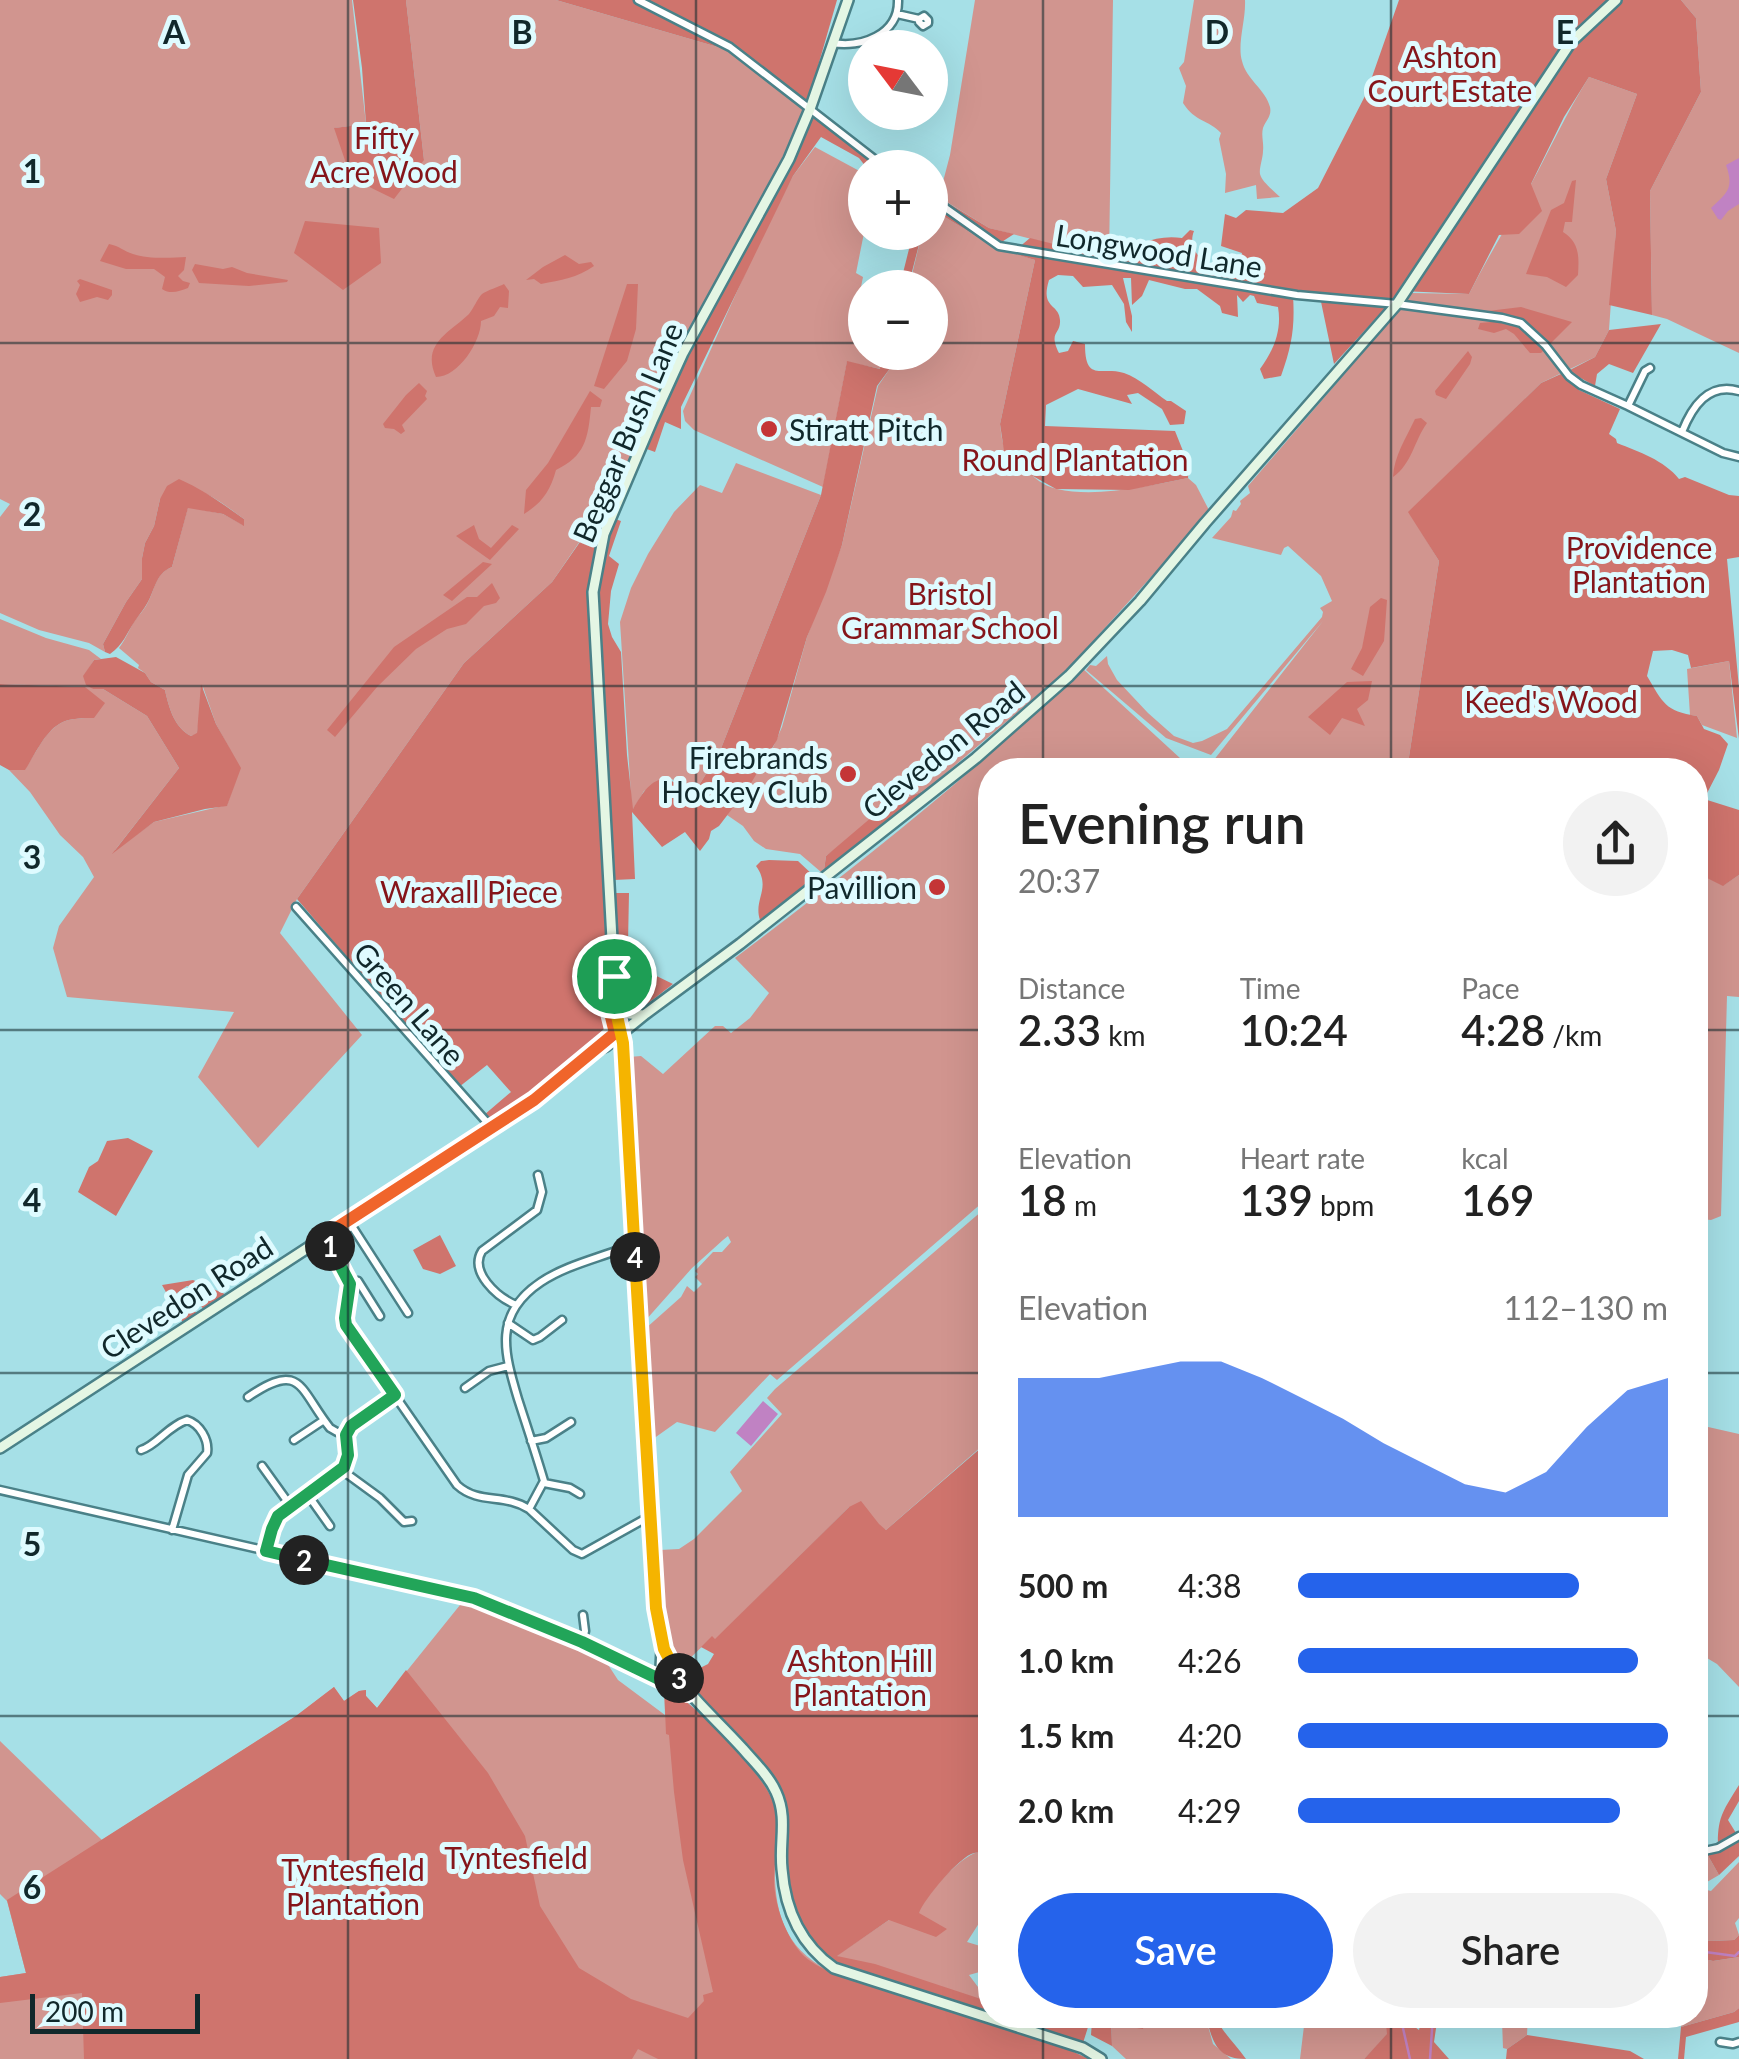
<!DOCTYPE html>
<meta charset="utf-8">
<style>
body{margin:0;font-family:Lato,sans-serif;background:#f2f2f2;color:#222;height:100vh;display:flex;flex-direction:column;font-size:38px;white-space:nowrap}
*{box-sizing:border-box;margin:0}
p{font-size:32px;color:#767676}
.icon{flex:none;width:55px;height:55px;fill:none;stroke:currentColor;stroke-width:2;stroke-linecap:round;stroke-linejoin:round}
.map{position:relative;flex:1;overflow:hidden}
.drawer{position:absolute;left:978px;top:758px;width:730px;height:1270px;display:flex;flex-direction:column;background:#fff;border-radius:40px;box-shadow:0 10px 40px #0002}
.drawer>*{flex:none}
.needle{width:65px;rotate:302deg}
.tools{position:absolute;left:848px;top:30px;display:grid;gap:20px}
.tools a{display:grid;place-items:center;width:100px;height:100px;border-radius:50%;background:#fff;box-shadow:0 10px 40px #0002;font-size:50px}
.scale{position:absolute;left:30px;bottom:25px;width:170px;box-sizing:border-box;padding-left:10px;border:5px solid #11282b;border-top:0;font-size:28px;line-height:35px;white-space:nowrap;color:#11282b;-webkit-text-stroke:8px #dffbff;paint-order:stroke}
.pin{position:absolute;display:grid;place-items:center;width:85px;height:85px;color:#fff;margin:-42px;border:5px solid #fff;border-radius:50%;box-shadow:0 2px 10px #0007}
.km{position:absolute;width:50px;height:50px;margin:-25px;border-radius:50%;background:#222;color:#fff;font-size:28px;line-height:50px;text-align:center}
.round{display:grid;place-items:center;flex:none;width:105px;height:105px;border-radius:52px;background:#f2f2f2}
.headline{display:flex;align-items:center;justify-content:space-between;height:170px;padding:0 40px}
h1{font-size:55px;font-weight:600;line-height:75px}
.metrics{display:grid;grid-template-columns:repeat(3,1fr);gap:15px;height:170px;padding:10px 40px}
.metrics div{display:grid;align-content:center}
.metrics b{font-size:42px;font-weight:600}
.metrics small{font-size:28px;font-weight:400}
.metrics p{font-size:28px}
.chart{height:280px;padding:20px 40px}
.chart p{display:flex;justify-content:space-between}
.chart svg{width:100%;height:180px;margin-top:10px;fill:#2563eb;opacity:.7}
.button{display:flex;gap:20px;margin-top:auto;padding:20px 40px}
.button a{flex:1;height:115px;border-radius:60px;background:#2563eb;color:#fff;font-size:40px;font-weight:600;line-height:115px;text-align:center}
.button a+a{background:#f2f2f2;color:#222}
ul{padding:0 40px;list-style:none;font-size:32px}
li{display:grid;grid-template-columns:160px 120px 1fr;align-items:center;height:75px}
li i{height:25px;border-radius:12px;background:#2563eb}
.map>svg:first-child{display:block}
</style>
<div class="map">
<svg width="1739" height="2059" viewBox="0 0 1739 2059">
<rect width="100%" height="100%" fill="#a6e0e7"/>
<path fill="#d1958f" d="M0 0H352L366 124 335 128 424 160 406 0H556L728 50 806 108 799 129 662 381 619 484 552 582 464 663 297 899 280 933 362 1035 258 1148 198 1077 234 1012 67 997 53 948 59 926 94 877 83 857 60 835 30 792 9 770 25 769C35 755 45 731 61 723 70 718 84 718 94 718L85 687 0 684V619L46 638 89 650 101 659 94 660 84 676 93 689H103L147 716 179 768 115 850 154 822 227 805 240 768 216 724 203 687 197 734 191 736C174 727 169 708 165 690L151 682 145 673 138 668 139 665 119 648C126 639 129 629 136 619 139 615 143 611 146 606 155 592 154 574 172 567L188 507 223 514 243 525 244 519C233 511 205 489 193 490 182 491 171 496 160 499L154 526 145 543 142 558V579L126 602 103 644 105 652 89 643 39 630 0 613V517L10 504 0 499Z
M975 0H1113L1109 259 989 228 939 197 950 155Z
M1194 0H1245C1246 20 1237 44 1242 61 1246 79 1266 90 1270 107 1272 116 1266 120 1263 128 1261 136 1264 143 1263 151 1263 158 1259 168 1260 174 1262 182 1274 191 1280 197L1257 199 1256 185 1225 193 1226 174 1219 139 1221 133C1209 120 1195 122 1183 103L1186 86 1179 68 1184 62Z
M1681 0H1739V353L1667 319 1652 315 1650 191 1701 92 1696 18Z
M1589 77 1637 94 1606 179 1616 231 1609 330 1595 357 1541 383 1409 512 1439 561 1407 770H1206L1323 621 1211 755 1166 738 1086 670 1090 665 1096 666 1107 656 1108 664 1117 680 1148 713 1174 736 1193 743 1202 741 1227 729 1322 617 1323 612 1320 608 1332 601 1321 576 1288 546 1284 548 1281 555 1212 538 1231 517 1233 510 1236 511 1241 504 1240 501 1250 493 1248 486 1396 314 1411 293 1469 294C1488 257 1509 222 1530 186 1550 149 1567 112 1589 77Z
M815 147 865 174V228L856 273 863 277 859 297 865 298V301H858L856 313 865 315V352L885 353 881 369 847 362 823 487 694 430 685 421 683 411 763 234 793 176Z
M930 208 994 247 1035 260 1000 424C1003 450 1004 452 1024 469 1034 477 1043 486 1057 489 1096 498 1149 486 1188 478L1196 485 1210 512 1065 672 926 790 900 800 826 856 824 870 821 872 800 854 766 849 754 841 743 826 727 815 771 752 782 727 807 637 842 545 878 386 891 367 894 353 930 352V288L909 287 922 233 930 232Z
M736 463 821 495 720 751 695 792 689 796 672 779 644 791 632 811 620 622 631 588 648 554 674 512 700 485 722 493Z
M1729 661 1737 738 1702 725 1697 716 1690 715 1687 669Z
M1082 668 1193 770H990V1196L777 1380 770 1374 715 1432 677 1422 653 1439 650 1438 645 1329 681 1297 687 1286 694 1292 702 1284 695 1277 698 1274 695 1271 713 1252H722L731 1242 728 1236 723 1240 692 1268 645 1321 629 1057 641 1056 663 1074 715 1026H723L731 1033 750 1018 769 993 735 958C855 867 975 774 1082 668Z
M1695 851 1724 885 1739 875V997L1727 996 1721 1216 1711 1220 1701 1219 1695 1252V1001L1702 989 1695 986Z
M990 1204V1439L886 1530 849 1507 715 1640 712 1637 680 1668 669 1647 663 1609 660 1550 679 1549 694 1539 742 1491 730 1472 782 1414 767 1398 775 1389Z
M1695 1424 1739 1434V1687L1717 1664 1695 1651Z
M463 1598 603 1657 618 1680 665 1715 664 1685C692 1702 763 1771 773 1802 778 1820 776 1838 775 1856 773 1912 783 1951 838 1975L1060 2046 1089 2059H0V1977L26 1973 7 1901 0 1894V1741L102 1840 296 1716 334 1687 344 1701 359 1691 366 1690V1696L377 1708 460 1605Z
M978 1852 990 1856V1906L967 1942 990 1949V1969L969 1975 990 2003 836 1956 889 1920 918 1913C926 1895 959 1857 978 1852Z
M1706 1852 1719 1875 1695 1889V1857Z
M1739 1862V1918L1735 1923 1739 1935 1734 1940 1710 1941 1699 1938 1695 1928V1895L1707 1890 1711 1891Z
M1695 1957 1713 1961 1739 1957V2008L1734 2012 1681 2027 1683 2015H1695Z
M1139 2015H1205L1213 2044 1231 2059H1126L1112 2046 1111 2016 1130 2027 1145 2020Z
M1303 2015H1400L1386 2023 1388 2034 1364 2059H1300L1304 2026Z
M1491 2015H1528L1527 2035 1507 2049 1503 2048 1502 2020Z"/>
<path fill="#cf746d" d="M353 0H406L424 160 394 199 351 178 334 128 366 124 362 68Z
M556 0H837L806 108 728 50Z
M1399 0H1681L1696 18 1701 92 1650 191 1652 315 1609 305 1616 231 1606 179 1637 94 1589 77 1564 117 1531 184 1542 211 1519 234 1499 235 1469 294 1401 291 1334 364 1320 297 1293 295C1295 328 1292 345 1281 376L1264 379 1260 369C1274 350 1282 330 1278 307L1257 303 1254 296 1250 295 1243 302 1237 295 1238 317 1222 313 1220 306 1197 289H1185L1149 280 1142 296 1132 305 1131 278H1123L1132 316V332L1126 322 1124 304 1112 285 1083 287 1073 276 1058 275 1049 280C1040 309 1059 303 1060 320 1061 335 1048 331 1059 353L1068 351 1073 341 1085 344C1085 383 1101 366 1124 373 1139 378 1154 392 1167 401H1171L1186 411 1184 424 1170 425 1162 409 1138 393 1127 395 1132 404 1078 389 1046 405 1045 426 1175 431 1183 451 1190 455 1188 478 1129 490 1056 489 1031 475 1008 456 1004 451 1000 424 1035 260 1012 253 1030 238 1109 258C1134 246 1155 234 1182 238L1190 230 1194 231C1187 249 1202 260 1214 273H1238L1242 253 1221 246 1225 214 1236 218 1246 210 1283 213 1318 188 1366 94Z
M815 110 889 167H866L859 158 821 137 793 176 681 407V429L665 422 655 452 644 448 676 371 763 216Z
M1576 180 1572 222H1565L1563 232C1580 243 1579 257 1578 275L1566 287 1547 277 1526 274 1551 210 1564 203 1572 181Z
M930 192 989 228 1014 234 994 247 930 208Z
M305 221 379 228 381 263 343 290 294 253Z
M913 233H922L908 287H891V283L900 285Z
M109 244C120 246 123 251 133 254 146 259 171 258 186 257L184 270 178 276 183 281 190 283 188 288C179 291 171 295 162 289L165 277 154 269H126L100 261Z
M565 255 579 264 591 262 594 266C577 278 561 280 541 284L534 279 526 280 543 267Z
M195 264 223 269 232 267 247 273 288 280 287 282 249 286 199 283 192 270Z
M80 279 112 290V295L108 300 97 297 80 302 76 294 80 285 77 281Z
M504 284 509 291 508 308 500 307 494 316 481 321C481 342 458 377 436 377 421 344 449 333 469 314 474 308 477 299 482 294 488 290 498 287 504 284Z
M627 284H638L636 329 627 361 604 389 594 386Z
M1521 307 1572 322 1541 353H1530L1514 334 1506 329 1494 333 1478 329 1480 323 1501 321 1488 314V311Z
M1661 324 1633 373 1609 364 1597 374 1595 386 1568 371 1595 357 1609 330Z
M1468 351 1472 357 1470 364 1446 399 1436 395 1435 391Z
M885 353H894L891 367 877 386 842 545 826 592 807 637 777 740 748 788 719 826 711 831 709 839 700 851 685 832 662 847 632 812 635 879 614 880 598 610C598 579 604 548 615 519L621 521 609 556 619 564 611 591 608 624 612 637 621 652 627 755 633 809C649 780 665 766 689 796L695 792 720 751 821 495 847 361 880 369Z
M1563 373 1579 390 1620 409 1609 434 1616 439 1617 443C1639 452 1664 460 1679 479L1685 477 1729 495 1739 496V557L1727 559 1739 688V739L1729 661 1691 668 1688 655 1672 650 1653 651 1647 676C1663 703 1665 711 1697 716L1704 729 1720 735 1728 744 1719 770 1704 799 1739 810V875L1723 886 1701 875 1698 853 1695 851V770H1407L1439 561 1408 512 1541 383Z
M419 383 427 391 425 396 427 399 402 425 405 431 401 434 394 429 385 428 383 424 406 395Z
M590 391 602 400 600 407H591C588 439 585 456 556 470 550 491 543 502 524 514L526 490 548 463Z
M1421 418 1427 423C1414 441 1412 464 1393 477 1394 456 1406 438 1415 419Z
M179 479C202 489 223 504 244 519V526L223 514 188 508 172 567C154 574 155 593 145 607 142 612 138 616 135 621 126 634 124 644 110 654L105 652 103 644 126 602 142 579V558L145 543 154 526 160 499 167 486Z
M474 525 479 539 491 548 512 525 519 529 490 560 456 536Z
M589 529 600 534 587 595 609 977 603 1003 604 1033 576 1057 565 1062 548 1079 493 1120 484 1115 511 1092 487 1065 459 1087 297 899 464 663 552 582Z
M483 562 492 564 452 601 443 595Z
M492 583 500 598 496 603 484 606 466 624 447 629 416 649 377 687 335 737 327 730 394 647 467 597H477Z
M1381 598 1387 600 1384 641 1363 676 1351 669 1362 648 1370 607Z
M116 657 145 673 151 682 165 690C169 708 174 727 191 736L197 733 201 684 216 724 241 768 227 806 205 809 154 822 112 854 179 768 147 716 103 689H93L86 685 83 676 94 660Z
M1372 681 1368 700 1357 709 1365 726 1342 718 1330 735 1308 717 1347 682Z
M0 684 85 687 105 703 94 718C84 718 70 718 61 723 45 731 35 755 25 770H9L0 765Z
M926 790 824 870 826 856 899 794 901 800Z
M769 860 798 861 815 877 760 920C753 899 772 888 756 866L761 861Z
M615 893H629L628 943 617 945Z
M617 952H621L636 966 673 984C666 989 647 1006 640 1007 618 1009 619 966 617 952Z
M128 1138 153 1151 116 1216 78 1192 89 1167 98 1161 107 1141Z
M440 1235 456 1266 440 1274 423 1269 413 1250Z
M193 1280 227 1295 204 1310 198 1302 208 1296 205 1290 187 1286 177 1293 176 1300 183 1310 191 1306 197 1314 183 1323 162 1285Z
M990 1440V1856C983 1853 982 1851 974 1853 960 1856 924 1899 919 1913L947 1929 936 1937 889 1920 837 1956 875 1964 990 2002V2013L837 1964 817 1951 802 1933 786 1885 788 1821 781 1788 769 1770 694 1690 684 1676 708 1664 714 1654 701 1647 712 1636 715 1639 849 1507 861 1501 879 1524 886 1530Z
M406 1670 488 1773 525 1836 540 1906 579 1968 631 1999 688 2018 704 2001 703 1995 713 1992 683 1860 674 1792 669 1735 666 1734 664 1685C692 1702 762 1771 773 1802 781 1827 775 1854 774 1879 774 1904 786 1938 804 1956 814 1965 826 1970 838 1975L1060 2046 1089 2059H658L638 2049 632 2059H84L82 1993 0 2003V1977L26 1973 7 1900 296 1716 334 1687 344 1701 359 1691 366 1690V1696L377 1708Z
M1739 1785V1801L1728 1820 1736 1833 1739 1831V1856L1719 1875 1706 1852 1718 1849C1717 1817 1723 1811 1739 1785Z
M1695 1928 1699 1938 1710 1941 1734 1940 1739 1935V1957L1713 1961 1695 1957Z
M1739 2008V2022L1686 2037 1684 2059H1678L1681 2027 1734 2012Z
M996 2015H1139L1145 2020 1143 2029 1130 2027 1111 2017 1112 2046 1091 2035 1092 2021 1089 2024 1083 2043Z
M1205 2015H1215C1222 2033 1235 2043 1246 2059 1215 2059 1213 2040 1205 2015Z
M1400 2015H1406L1412 2025 1419 2030 1423 2015H1438L1434 2042 1449 2059H1364L1387 2034 1386 2024Z
M1527 2035 1630 2051 1644 2059H1506L1507 2049Z"/>
<path fill="#c082c3" d="M1739 158V204L1728 211 1721 220 1718 219 1711 208C1728 192 1734 188 1726 165Z
M763 1401 778 1414 751 1446 736 1433Z"/>
<g fill="none" stroke-linecap="round" stroke-linejoin="round">
<path stroke="#c082c3" stroke-width="2.5" d="M1695 1945 1698 1951 1735 1956 1739 1952
M1400 2015 1410 2059
M1430 2059 1433 2015"/>
<defs>
<path id="minor" d="M638 0 730 47 886 168
M897 14 919 19
M924 16 928 20V23L923 26 919 22V19Z
M832 43C861 48 899 35 898 0
M930 197 999 246 1297 295 1397 304 1502 318 1521 323 1545 345 1569 376 1581 385 1628 406 1723 453 1739 457
M1628 406 1645 371 1650 368
M1682 432C1692 407 1708 382 1739 391
M296 907 492 1128
M348 1220 408 1313
M324 1236 350 1284 345 1318 346 1325 457 1485C479 1505 504 1493 529 1509
M634 1247 621 1249C595 1259 565 1266 541 1282 493 1314 504 1352 518 1399 527 1427 536 1454 544 1481L529 1509 573 1550 582 1554 650 1516
M351 1286 358 1281 380 1316
M516 1305C497 1297 469 1272 482 1251L537 1210 542 1192 538 1175
M508 1323 533 1340 540 1337 562 1320
M465 1388 489 1371 508 1366
M248 1397C302 1360 299 1389 330 1428L337 1432 347 1433
M294 1440 324 1420
M531 1441 546 1438 571 1422
M141 1450C156 1446 168 1426 187 1420 200 1424 209 1440 207 1453L188 1475 172 1530
M262 1466 290 1505
M343 1471 380 1498 404 1522 412 1521
M544 1483 570 1488 580 1494
M0 1490 474 1598 582 1642 687 1692
M308 1495 330 1526
M266 1551 272 1529 278 1516 342 1470 348 1455 346 1435 351 1427 395 1395
M582 1642 585 1631 583 1615
M659 1677 661 1639
M1695 1853 1718 1848 1739 1836
M1720 2042 1733 2044 1739 2042"/>
<path id="secondary" d="M848 0 810 109 789 159 683 353 652 421 604 534 593 592 614 976 617 1016 623 1043 621 1048 656 1608C667 1684 696 1697 743 1749 755 1763 769 1776 776 1792 788 1818 779 1842 782 1869 785 1909 800 1944 834 1968L1083 2048 1101 2059
M611 983 607 1005 616 1036
M616 1006 630 1014 644 1015
M597 1050 606 1046 644 1015 740 944 976 758 1069 676 1140 601 1205 523 1397 304 1571 42 1616 0
M0 1448 492 1128 534 1100 600 1047"/>
</defs>
<use href="#minor" stroke="#4a8188" stroke-width="11"/>
<use href="#secondary" stroke="#4a8188" stroke-width="14"/>
<use href="#minor" stroke="#fff" stroke-width="6"/>
<use href="#secondary" stroke="#e4f6e4" stroke-width="9"/>
</g>
<g fill="none" stroke-linecap="round" stroke-linejoin="round">
<defs>
<path id="split-1" d="M330 1246 324 1236 534 1100 615 1033 608 1005 614 976"/>
<path id="split-2" d="M304 1560 266 1551 272 1529 278 1516 344 1467 348 1455 346 1435 351 1426 395 1395 346 1325 345 1318 350 1284 330 1246"/>
<path id="split-3" d="M304 1560 474 1598 582 1642 688 1693 679 1678"/>
<path id="split-4" d="M635 1257 656 1608 664 1649 679 1678"/>
<path id="split-5" d="M614 976 617 1016 623 1043 635 1257"/>
</defs>
<use href="#split-1" stroke="#fff" stroke-width="20"/>
<use href="#split-2" stroke="#fff" stroke-width="20"/>
<use href="#split-3" stroke="#fff" stroke-width="20"/>
<use href="#split-4" stroke="#fff" stroke-width="20"/>
<use href="#split-5" stroke="#fff" stroke-width="20"/>
<use href="#split-1" stroke="#f0652b" stroke-width="12"/>
<use href="#split-2" stroke="#22a559" stroke-width="12"/>
<use href="#split-3" stroke="#22a559" stroke-width="12"/>
<use href="#split-4" stroke="#f5b400" stroke-width="12"/>
<use href="#split-5" stroke="#f5b400" stroke-width="12"/>
</g>
<path fill="none" stroke="#11282b" stroke-width="2.5" stroke-opacity="0.55" d="M348 0V2059M696 0V2059M1043 0V770M1391 0V770M0 343H865M930 343H1739M0 686H1739M0 1030H990M1695 1030H1739M0 1373H990M1695 1373H1739M0 1716H990M1695 1716H1739M1043 2015V2059M1391 2015V2059"/>
<g fill="#c43536" stroke="#dffbff" stroke-width="4">
<circle cx="769" cy="429" r="10"/>
<circle cx="848" cy="774" r="10"/>
<circle cx="937" cy="887" r="10"/>
</g>
<g text-anchor="middle" dominant-baseline="central" stroke-width="10" stroke-linejoin="round" paint-order="stroke">
<g font-size="30" fill="#85151a" stroke="#dffbff">
<text x="1450" y="56">Ashton<tspan x="1450" dy="34">Court Estate</tspan></text>
<text x="384" y="137">Fifty<tspan x="384" dy="34">Acre Wood</tspan></text>
<text x="1075" y="459">Round Plantation</text>
<text x="1639" y="547">Providence<tspan x="1639" dy="34">Plantation</tspan></text>
<text x="950" y="593">Bristol<tspan x="950" dy="34">Grammar School</tspan></text>
<text x="1551" y="701">Keed's Wood</text>
<text x="469" y="891">Wraxall Piece</text>
<text x="860" y="1660">Ashton Hill<tspan x="860" dy="34">Plantation</tspan></text>
<text x="516" y="1857">Tyntesfield</text>
<text x="353" y="1869">Tyntesfield<tspan x="353" dy="34">Plantation</tspan></text>
</g>
<g font-size="30" fill="#11282b" stroke="#dffbff">
<text transform="translate(1159 250) rotate(9)">Longwood Lane</text>
<text transform="translate(627 432) rotate(-67)">Beggar Bush Lane</text>
<text transform="translate(943 749) rotate(-39)">Clevedon Road</text>
<text transform="translate(410 1003) rotate(49)">Green Lane</text>
<text transform="translate(186 1297) rotate(-33)">Clevedon Road</text>
</g>
<g font-size="30" fill="#11282b" stroke="#dffbff" text-anchor="end">
<text x="789" y="429" text-anchor="start">Stiratt Pitch</text>
<text x="828" y="757">Firebrands<tspan x="828" dy="34">Hockey Club</tspan></text>
<text x="917" y="887">Pavillion</text>
</g>
</g>
<g font-size="32" text-anchor="middle" font-weight="bold" fill="#11282b" stroke="#dffbff" stroke-width="10" stroke-linejoin="round" paint-order="stroke">
<text x="174" y="44">A</text>
<text x="522" y="44">B</text>
<text x="1217" y="44">D</text>
<text x="1565" y="44">E</text>
<text x="32" y="183">1</text>
<text x="32" y="526">2</text>
<text x="32" y="869">3</text>
<text x="32" y="1212">4</text>
<text x="32" y="1556">5</text>
<text x="32" y="1899">6</text>
</g>
</svg>
<div class="tools">
<a><svg class="needle" viewBox="-14 -14 28 28"><path d="M0-13l5 13h-10z" fill="#e53935"/><path d="M0 13l5-13h-10z" fill="#767676"/></svg></a>
<a>+</a>
<a>−</a>
</div>
<div class="scale">200 m</div>
<div class="pin" style="left:614px;top:976px;background:#1e9e55"><svg class="icon" aria-label="arrive" viewBox="0 0 24 24"><path d="M6 21V4h12l-3 4 3 4H6"/></svg></div>
<b class="km" style="left:330px;top:1246px">1</b>
<b class="km" style="left:304px;top:1560px">2</b>
<b class="km" style="left:679px;top:1678px">3</b>
<b class="km" style="left:635px;top:1257px">4</b>
<section class="drawer">
<div class="headline"><div><h1>Evening run</h1><p>20:37</p></div><a class="round"><svg class="icon" aria-label="share" viewBox="0 0 24 24"><path d="M12 15V3M7 8l5-5 5 5M5 13v7h14v-7"/></svg></a></div>
<div class="metrics">
<div><p>Distance</p><b>2.33<small> km</small></b></div>
<div><p>Time</p><b>10:24</b></div>
<div><p>Pace</p><b>4:28<small> /km</small></b></div>
</div>
<div class="metrics">
<div><p>Elevation</p><b>18<small> m</small></b></div>
<div><p>Heart rate</p><b>139<small> bpm</small></b></div>
<div><p>kcal</p><b>169</b></div>
</div>
<div class="chart"><p><span>Elevation</span>112–130 m</p>
<svg viewBox="0 0 160 44" preserveAspectRatio="none"><path d="M0 44V10L10 10L20 10L30 8L40 6L50 6L60 10L70 15L80 20L90 26L100 31L110 36L120 38L130 33L140 22L150 13L160 10V44z"/></svg>
</div>
<ul>
<li><b>500 m</b>4:38<i style="width:76%"></i></li>
<li><b>1.0 km</b>4:26<i style="width:92%"></i></li>
<li><b>1.5 km</b>4:20<i style="width:100%"></i></li>
<li><b>2.0 km</b>4:29<i style="width:87%"></i></li>
</ul>
<div class="button"><a>Save</a><a>Share</a></div>
</section>
</div>
